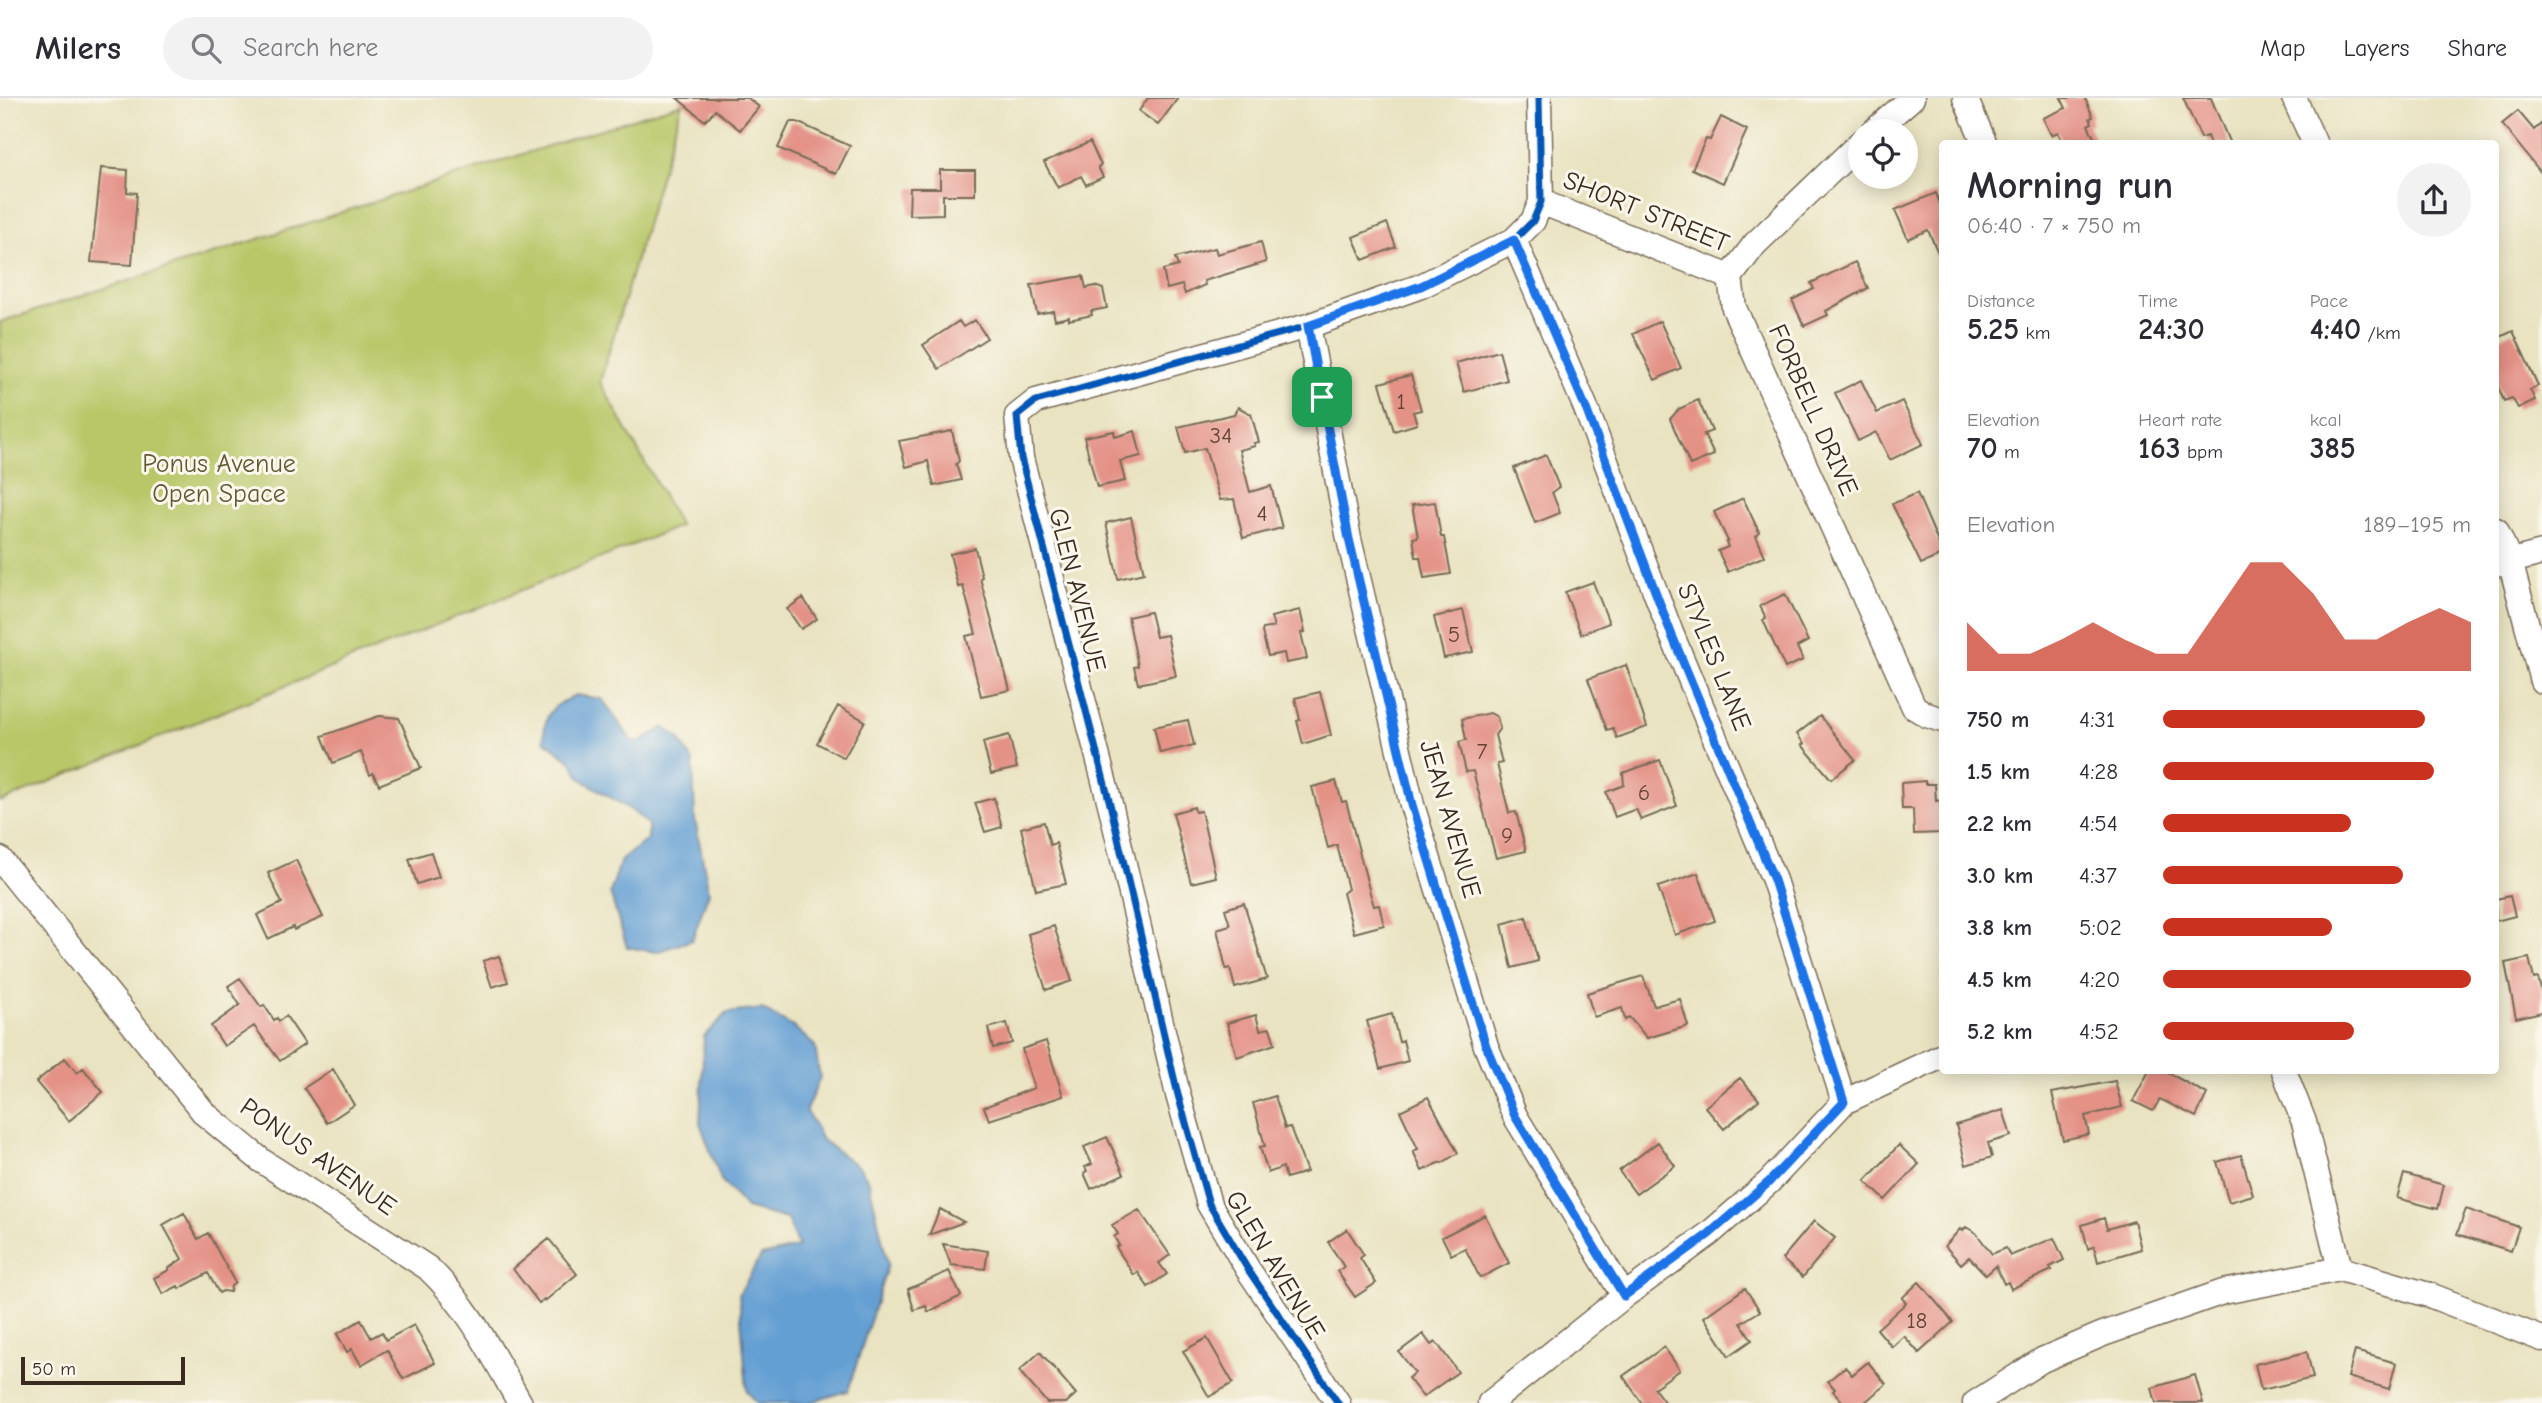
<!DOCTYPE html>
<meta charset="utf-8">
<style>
body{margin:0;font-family:"Comic Neue",sans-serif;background:#f2f2f3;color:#2b2b33;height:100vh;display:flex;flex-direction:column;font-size:26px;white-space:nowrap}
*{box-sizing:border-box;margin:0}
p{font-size:23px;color:#7c7c81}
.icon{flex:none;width:38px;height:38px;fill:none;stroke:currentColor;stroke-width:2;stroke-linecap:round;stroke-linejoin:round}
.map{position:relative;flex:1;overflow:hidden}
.side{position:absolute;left:1939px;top:42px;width:560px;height:934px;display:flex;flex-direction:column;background:#fff;border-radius:7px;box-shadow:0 4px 18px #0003}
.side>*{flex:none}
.tools{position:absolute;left:1848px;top:21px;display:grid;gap:14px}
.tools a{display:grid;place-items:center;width:70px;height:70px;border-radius:50%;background:#fff;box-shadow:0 4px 18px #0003;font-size:35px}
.scale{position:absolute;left:21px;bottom:18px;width:164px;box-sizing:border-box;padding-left:7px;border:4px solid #3b2a1e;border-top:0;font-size:19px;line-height:24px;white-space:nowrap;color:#3b2a1e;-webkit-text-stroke:5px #fbf7ec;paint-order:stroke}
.pin{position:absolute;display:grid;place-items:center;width:60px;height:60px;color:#fff;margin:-30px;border-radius:14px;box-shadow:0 4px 10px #0006}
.round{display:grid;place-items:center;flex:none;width:74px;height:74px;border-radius:37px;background:#f2f2f3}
.headline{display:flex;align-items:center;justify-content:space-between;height:119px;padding:0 28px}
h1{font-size:38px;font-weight:700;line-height:52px}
.figures{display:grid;grid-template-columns:repeat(3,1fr);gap:10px;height:119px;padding:7px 28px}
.figures div{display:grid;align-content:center}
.figures b{font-size:30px;font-weight:700}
.figures small{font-size:19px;font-weight:400}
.figures p{font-size:19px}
.chart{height:196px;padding:14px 28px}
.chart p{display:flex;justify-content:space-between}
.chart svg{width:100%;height:126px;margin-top:7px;fill:#c8321e;opacity:.7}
ul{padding:0 28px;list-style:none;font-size:23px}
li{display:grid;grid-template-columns:112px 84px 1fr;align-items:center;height:52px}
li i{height:18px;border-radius:9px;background:#c8321e}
header{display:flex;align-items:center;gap:42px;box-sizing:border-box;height:98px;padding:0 35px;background:#fff;border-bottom:2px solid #e1e1e2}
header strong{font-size:33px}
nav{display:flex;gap:38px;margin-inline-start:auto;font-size:24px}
.search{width:490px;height:63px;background:#f2f2f3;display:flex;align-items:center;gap:18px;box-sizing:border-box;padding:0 24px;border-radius:38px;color:#7c7c81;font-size:26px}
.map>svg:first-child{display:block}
</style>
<header>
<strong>Milers</strong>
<div class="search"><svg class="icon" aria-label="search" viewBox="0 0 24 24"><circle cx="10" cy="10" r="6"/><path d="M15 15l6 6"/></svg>Search here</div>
<nav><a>Map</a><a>Layers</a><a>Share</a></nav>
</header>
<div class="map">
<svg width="2542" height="1305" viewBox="0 0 2542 1305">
<rect width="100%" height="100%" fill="#fbf7ec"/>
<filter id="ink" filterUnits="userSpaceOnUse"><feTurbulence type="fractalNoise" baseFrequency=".0143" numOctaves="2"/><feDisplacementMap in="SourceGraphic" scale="14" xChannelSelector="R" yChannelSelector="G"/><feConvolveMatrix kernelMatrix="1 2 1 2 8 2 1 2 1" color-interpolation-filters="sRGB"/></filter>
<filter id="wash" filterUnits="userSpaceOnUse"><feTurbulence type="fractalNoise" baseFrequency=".00686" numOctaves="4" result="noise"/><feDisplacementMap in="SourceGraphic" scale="28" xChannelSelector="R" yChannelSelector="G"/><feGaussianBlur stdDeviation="1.57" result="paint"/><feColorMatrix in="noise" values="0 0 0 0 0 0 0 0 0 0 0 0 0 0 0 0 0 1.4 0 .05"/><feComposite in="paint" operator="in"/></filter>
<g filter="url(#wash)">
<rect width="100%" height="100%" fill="#e9e3c1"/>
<path fill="#b9c769" stroke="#7a7844" stroke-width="2" d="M682 5 600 284 680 428 0 704V224Z"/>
<path fill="#639fd3" stroke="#4f6478" stroke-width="2" d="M576 597 602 601 632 643H642L664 629 678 640 693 663 695 722 709 794 692 842 656 854 627 849 610 795 621 762 648 741V726L631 712 581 681 571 663 544 642C544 613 552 609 576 597Z
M762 911 795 930 815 948 820 980 806 1012 822 1042 860 1070 869 1084 888 1166 848 1293 808 1305H757L747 1293 739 1196 761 1158 798 1149 787 1121 746 1110 721 1082 700 1025 704 938 727 915Z"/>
<g id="blocks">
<path fill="#e49186" d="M677 0H748L759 9 740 32 715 12 705 23Z
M1148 0H1178L1158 27 1139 13Z
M2061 0H2085L2093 19 2090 20 2092 25 2088 27 2097 46H2063L2058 34 2051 37 2043 20 2066 10Z
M2183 0H2211L2230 46H2210L2207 38 2201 40Z
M2518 13 2534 32 2542 25V76L2502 26Z
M1721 19 1747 32 1723 85 1692 71 1706 41 1710 42Z
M790 24H797L850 48 836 76 778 50Z
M1090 44 1101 67 1098 69 1103 79 1086 87 1081 78 1058 90 1044 64Z
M101 70 128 72 127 94 137 95 132 167 91 164Z
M940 72H975V97H943V116L909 117 910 90H940Z
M1936 95 1942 111V164L1928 132 1908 141 1895 112Z
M1387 125 1396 149 1363 162 1353 139Z
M1261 144 1266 164 1204 183 1205 187 1185 196 1182 187 1167 191 1163 172 1178 168 1175 160 1215 150 1217 156Z
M1855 164 1868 190 1826 213 1828 217 1804 228 1792 202 1814 191 1811 185Z
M1083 178 1086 190 1095 188 1103 191 1107 210 1091 213 1092 217 1069 222V219L1055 222 1053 213 1037 216 1031 187Z
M975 222 987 240 939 271 923 247 959 223 963 229Z
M1660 223 1681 270 1655 282 1633 236Z
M2513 233 2538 288 2530 292 2535 302 2518 310 2512 300 2504 303 2496 284V241Z
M1499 253 1507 282 1464 294 1456 265Z
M1411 277 1421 312 1413 314 1417 326 1394 333 1380 285Z
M1861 282 1877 315 1902 303 1923 346 1890 362 1876 334 1858 343 1835 295Z
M1698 302 1712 333 1704 336 1714 357 1690 367 1670 321 1679 311Z
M1238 309 1251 316 1259 344 1254 345 1255 348 1239 352 1250 394 1271 388 1282 430 1243 440 1234 401 1220 402 1205 350 1185 355 1178 329 1234 316Z
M952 333 959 363 956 366 961 382 934 388 928 363 906 369 899 343Z
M1114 333 1115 339 1135 333 1141 358 1120 363 1125 383 1097 389 1084 339Z
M1546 357 1559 389 1552 394 1560 415 1535 425 1514 370Z
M1917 395 1942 453V457L1921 466 1892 406Z
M1743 400 1759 434 1756 438 1765 458 1728 474 1718 453 1728 449 1726 444 1728 443 1714 414Z
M1435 404 1441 439H1444L1451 476 1424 480 1420 459H1416L1413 440 1418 439 1412 407Z
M1131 419 1144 475 1118 481 1106 425Z
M975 450 982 479 980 480 1010 592 981 598 966 538 976 536 963 488 958 489 950 456Z
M1593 484 1609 525 1581 536 1565 494Z
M1785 496 1808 543 1797 549 1803 562 1785 570 1763 522 1766 520 1760 508Z
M803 500 817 521 801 531 787 511Z
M1300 512 1305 534 1301 535 1307 561 1286 565 1284 555 1268 558 1262 534 1263 531 1274 529 1271 519Z
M1463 512 1473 554 1444 560 1434 519Z
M1150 514 1156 539 1167 537 1176 578 1138 586 1134 569 1138 568 1128 519Z
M1626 567 1647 629 1617 640 1613 630 1607 632 1588 581Z
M1320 594 1331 637 1303 646 1297 623 1300 622 1295 600Z
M838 608 865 623 844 660 817 645Z
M1490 615 1497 619 1500 630 1495 637 1502 665 1497 666 1509 715 1516 714 1526 753 1496 760 1473 673 1466 674 1459 644 1466 642 1462 621Z
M379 618 399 620 421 670 379 687 373 675 370 677 361 654 333 665 322 638Z
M1820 618 1855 662 1831 681 1802 647 1804 646 1797 636Z
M1188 622 1194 647 1160 655 1154 629Z
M1009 637 1017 670 991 676 983 644Z
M1660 662 1677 708 1641 722 1636 711 1615 719 1606 694 1624 687 1623 675Z
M1336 683 1342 704 1346 703 1370 795 1374 808 1379 807 1384 827 1354 835 1343 795 1348 791 1337 747 1328 750 1312 689Z
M1925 683V686H1935L1936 703 1942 702V735L1914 736 1913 711H1902L1901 685Z
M994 700 1002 729 985 734 975 705Z
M1194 709 1195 714 1201 713 1216 779 1191 785 1173 715Z
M1044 724 1050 747 1056 745 1066 786 1036 792 1021 730Z
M431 754 439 779 417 786 409 761Z
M296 762 323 819 294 832 293 829 268 841 257 817 282 805 268 775Z
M1698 775 1715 823 1675 837 1658 789Z
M2510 798 2515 818 2496 823V801Z
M1244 805 1267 881 1235 890 1230 870 1226 871 1217 831 1230 827 1225 811Z
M1526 819 1538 863 1512 870 1502 826Z
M1054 828 1072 883 1046 892 1028 836Z
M499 858 508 884 492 889 483 863Z
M2529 860 2534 881 2538 880 2542 896V914L2516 920 2505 865Z
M1643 878 1654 908 1680 901 1688 928 1647 940 1629 919 1625 922 1622 910 1594 919 1587 895Z
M240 880 261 909 264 907 274 922 277 920 279 923 286 918 305 946 280 963 254 928 224 948 211 928 240 907 228 888Z
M1392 916 1399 944 1403 942 1408 963 1380 971 1367 923Z
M1256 917 1260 932 1270 930 1275 946 1237 959 1227 925Z
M1007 925 1012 945 993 950 988 930Z
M1046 943 1063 998 989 1022 984 1009 1034 990 1022 951Z
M65 960 77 975 83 970 103 994 69 1023 36 984Z
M333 971 354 1007 327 1025 304 990Z
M2149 973H2165L2207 996 2196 1019 2160 1001 2153 1013 2133 1003Z
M1740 980 1759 1002 1724 1031 1705 1009Z
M2115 983 2122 1009 2085 1018 2089 1036 2063 1042 2052 995Z
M1275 998 1285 1030 1290 1029 1307 1074 1286 1080 1283 1069 1268 1075 1260 1049 1265 1048 1253 1005Z
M1428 999 1458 1055 1442 1065 1441 1064 1422 1073 1413 1053 1418 1051 1400 1013Z
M2003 1012 2011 1038 1988 1045 1992 1059 1966 1067 1956 1027Z
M1107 1039 1124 1076 1091 1091 1084 1075 1087 1073 1085 1069 1092 1066 1084 1049Z
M1658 1044 1675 1068 1636 1096 1619 1073Z
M1899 1047 1919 1066 1885 1102 1865 1083Z
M2241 1057 2253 1097 2229 1104 2217 1064Z
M2404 1076 2444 1087 2438 1111 2397 1100Z
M940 1111 964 1124 929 1137Z
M2466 1111 2519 1129 2511 1153 2457 1136Z
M1139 1112 1170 1157 1159 1165 1167 1176 1148 1189 1138 1174 1134 1177 1116 1149 1119 1147 1114 1139 1118 1136 1112 1127Z
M184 1115 198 1141 208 1135 235 1185 231 1188 230 1194 223 1193 219 1195 208 1175 179 1191 178 1188 163 1196 154 1180 169 1172V1170L182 1161 163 1127Z
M1485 1117 1509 1165 1480 1180 1465 1150 1451 1157 1442 1139Z
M2104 1120 2107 1131 2134 1123 2141 1151 2098 1164 2094 1148 2088 1151 2082 1127Z
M1814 1123 1835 1140 1803 1179 1782 1161Z
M1966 1129 1976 1135 1992 1156 2006 1150 2010 1158 2054 1140 2064 1162 2050 1169 2052 1172 2011 1191 2008 1184 2004 1186 1996 1168 1986 1177 1969 1159 1961 1166 1945 1148 1960 1131 1962 1133Z
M1347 1131 1364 1157 1360 1160 1376 1185 1355 1199 1337 1173 1344 1169 1328 1144Z
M549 1141 577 1176 545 1203 544 1201 539 1205 513 1171Z
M943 1146 988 1153 985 1171 951 1167Z
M949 1173 961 1198 928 1214 926 1208 914 1212 908 1191Z
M1919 1184 1953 1224 1919 1255 1904 1238 1892 1249 1877 1231 1906 1205 1902 1200Z
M1745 1190 1760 1213 1741 1225 1752 1242 1729 1258 1704 1219Z
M361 1222 371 1240 382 1234 386 1242 414 1227 435 1265 403 1281 387 1252 361 1267 352 1251 347 1254 337 1236Z
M1423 1236 1431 1247 1436 1244 1458 1274 1423 1299 1408 1280 1415 1275 1399 1254Z
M1207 1240 1233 1285 1209 1299 1183 1253Z
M1664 1249 1680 1272 1654 1290 1665 1305H1642L1623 1278Z
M2355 1253 2396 1265 2389 1291 2348 1279Z
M1040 1254 1076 1296 1066 1305H1047L1019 1273Z
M2307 1254 2313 1280 2261 1292 2255 1266Z
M1868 1264 1886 1286 1864 1305H1844L1833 1293 1835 1291 1828 1283 1845 1269 1852 1277Z
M2195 1277 2203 1305H2156L2152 1290Z"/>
</g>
</g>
<g filter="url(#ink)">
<use href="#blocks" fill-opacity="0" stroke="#786b57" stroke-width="2"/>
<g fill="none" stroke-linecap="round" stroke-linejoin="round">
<defs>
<path id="minor" d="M1965 0 1985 46
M2294 0 2315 46
M1874 33 1912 0
M1860 45 1755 146 1730 179 1734 210 1914 609 1927 617 1942 622
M1541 104 1730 179
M1514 142 1585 308 1671 535 1774 782 1844 1004
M1308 228 1349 441 1412 707 1486 948 1515 1018 1624 1198
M2496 432 2510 463 2542 583
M2496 467 2542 455
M0 761 205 1016 262 1063 428 1170C470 1210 492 1256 520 1305
M2284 973 2304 1024 2340 1171
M1338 1305 1247 1170 1209 1106 1178 997 1111 710 1021 360 1017 318 1036 303 1308 228 1421 188 1514 142 1533 123 1541 104 1539 0
M1490 1305 1624 1198 1709 1136 1769 1084 1844 1004 1942 958
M1975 1305 2042 1262 2103 1236 2223 1194 2340 1171 2432 1198 2542 1241"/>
</defs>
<use href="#minor" stroke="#786b57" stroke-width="27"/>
<use href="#minor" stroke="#fff" stroke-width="24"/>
<defs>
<path id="cycleway" d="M1308 228 1349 441 1412 707 1486 948 1515 1018 1624 1198
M1338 1305 1247 1170 1209 1106 1178 997 1111 710 1021 360 1017 318 1036 303 1308 228 1421 188 1514 142 1533 123 1541 104 1539 0"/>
</defs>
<use href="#cycleway" stroke="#fbf7ec" stroke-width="11"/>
<use href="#cycleway" stroke="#0057b8" stroke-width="7"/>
</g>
</g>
<g fill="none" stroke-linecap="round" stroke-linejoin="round" filter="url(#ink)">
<defs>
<path id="route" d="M1514 142 1585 308 1671 535 1774 782 1844 1004 1769 1084 1709 1136 1624 1198 1515 1018 1486 948 1412 707 1349 441 1308 228 1421 188Z"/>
</defs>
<use href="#route" stroke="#fff" stroke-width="14"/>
<use href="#route" stroke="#1a73e8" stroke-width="9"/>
</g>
<g text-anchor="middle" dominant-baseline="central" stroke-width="6" stroke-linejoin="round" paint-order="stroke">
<g font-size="23" fill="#654438">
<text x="1401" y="303">1</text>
<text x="1221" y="337">34</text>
<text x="1262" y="415">4</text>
<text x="1454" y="536">5</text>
<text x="1482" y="653">7</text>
<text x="1644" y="694">6</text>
<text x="1507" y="737">9</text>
<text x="1917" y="1222">18</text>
</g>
<g font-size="26" fill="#3b2a1e" stroke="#fbf7ec">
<text transform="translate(1646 114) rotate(22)">SHORT STREET</text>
<text transform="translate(1813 312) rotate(66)">FORBELL DRIVE</text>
<text transform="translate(1077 492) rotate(76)">GLEN AVENUE</text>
<text transform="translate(1714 559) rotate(68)">STYLES LANE</text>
<text transform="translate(1450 721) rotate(74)">JEAN AVENUE</text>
<text transform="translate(318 1059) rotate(35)">PONUS AVENUE</text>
<text transform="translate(1275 1167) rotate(59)">GLEN AVENUE</text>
</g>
<g font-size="26" fill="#615934" stroke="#fbf7ec">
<text x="219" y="366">Ponus Avenue<tspan x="219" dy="30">Open Space</tspan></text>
</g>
</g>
</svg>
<div class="tools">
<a><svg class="icon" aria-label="locate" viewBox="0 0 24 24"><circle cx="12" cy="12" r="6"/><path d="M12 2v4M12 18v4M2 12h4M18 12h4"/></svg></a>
</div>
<div class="scale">50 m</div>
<div class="pin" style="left:1322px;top:299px;background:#1e9e55"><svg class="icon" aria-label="arrive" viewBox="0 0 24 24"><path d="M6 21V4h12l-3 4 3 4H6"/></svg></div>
<section class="side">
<div class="headline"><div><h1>Morning run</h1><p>06:40 · 7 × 750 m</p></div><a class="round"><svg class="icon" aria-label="share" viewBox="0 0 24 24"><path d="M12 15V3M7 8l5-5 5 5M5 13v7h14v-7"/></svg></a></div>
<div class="figures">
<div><p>Distance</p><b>5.25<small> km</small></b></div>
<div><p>Time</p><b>24:30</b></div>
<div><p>Pace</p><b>4:40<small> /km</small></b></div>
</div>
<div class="figures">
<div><p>Elevation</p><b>70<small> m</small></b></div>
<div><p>Heart rate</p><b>163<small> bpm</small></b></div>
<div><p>kcal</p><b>385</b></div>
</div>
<div class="chart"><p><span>Elevation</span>189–195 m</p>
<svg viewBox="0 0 160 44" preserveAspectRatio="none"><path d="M0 44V27L10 38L20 38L30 33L40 27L50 33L60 38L70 38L80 22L90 6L100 6L110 17L120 33L130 33L140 27L150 22L160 27V44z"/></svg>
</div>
<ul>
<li><b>750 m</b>4:31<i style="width:85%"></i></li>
<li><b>1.5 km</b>4:28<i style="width:88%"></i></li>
<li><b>2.2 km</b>4:54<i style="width:61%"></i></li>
<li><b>3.0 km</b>4:37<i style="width:78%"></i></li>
<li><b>3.8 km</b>5:02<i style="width:55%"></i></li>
<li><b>4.5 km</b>4:20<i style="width:100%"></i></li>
<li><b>5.2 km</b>4:52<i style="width:62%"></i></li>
</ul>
</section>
</div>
